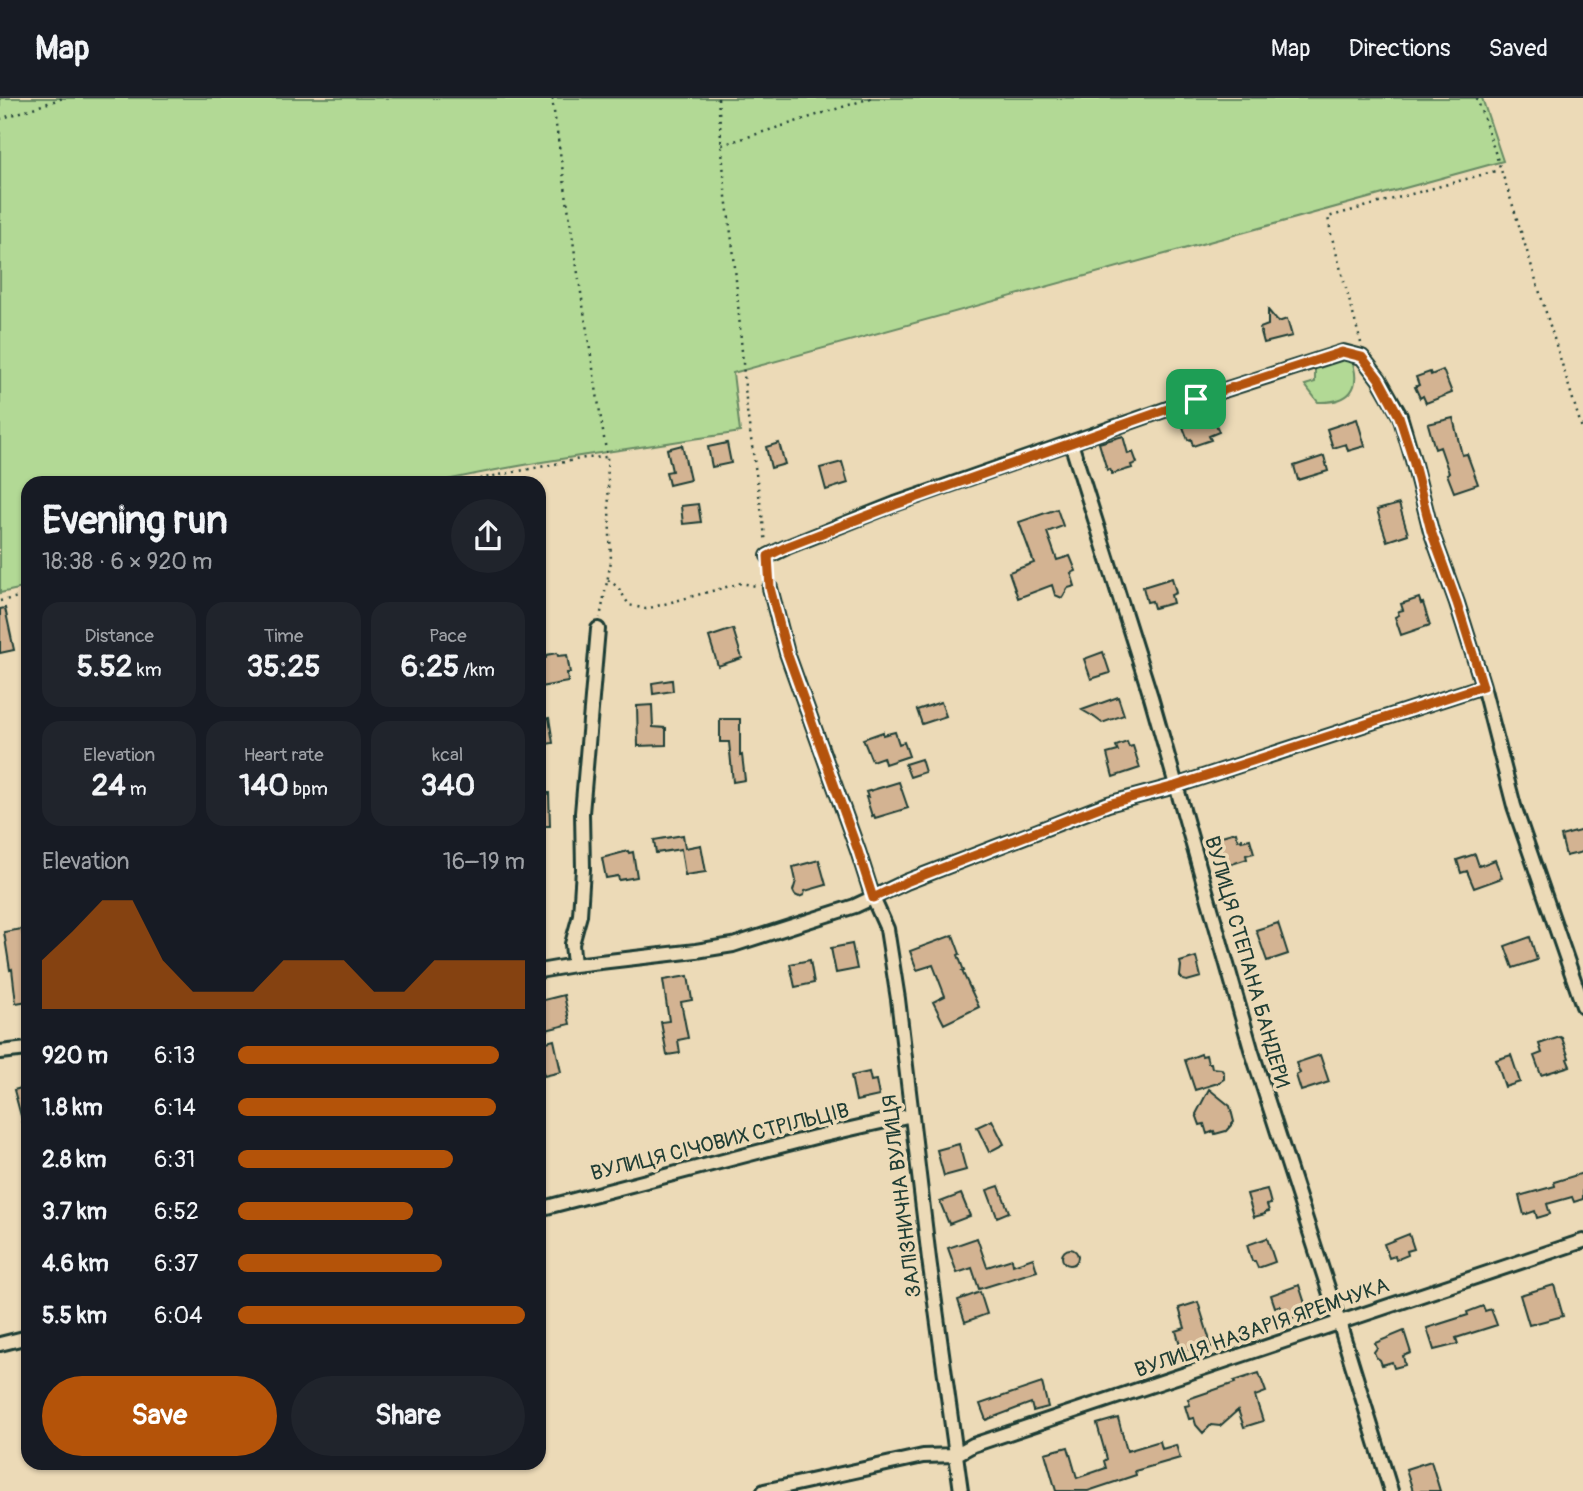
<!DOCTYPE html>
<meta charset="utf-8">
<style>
body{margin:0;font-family:Pangolin,sans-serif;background:#20242c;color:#f1f3f6;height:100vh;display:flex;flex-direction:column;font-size:26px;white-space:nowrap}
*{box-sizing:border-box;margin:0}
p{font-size:23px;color:#9ea1a6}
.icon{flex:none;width:38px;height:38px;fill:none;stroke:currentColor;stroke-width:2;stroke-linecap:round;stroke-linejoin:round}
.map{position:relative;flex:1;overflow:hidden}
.drawer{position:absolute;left:21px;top:378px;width:525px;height:994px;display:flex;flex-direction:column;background:#171b24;border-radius:21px;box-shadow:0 2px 5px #0004}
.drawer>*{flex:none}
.pin{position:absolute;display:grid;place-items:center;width:60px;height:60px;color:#fff;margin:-30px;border-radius:14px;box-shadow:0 4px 10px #0006}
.round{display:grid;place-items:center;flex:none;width:74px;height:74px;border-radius:37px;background:#20242c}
.overview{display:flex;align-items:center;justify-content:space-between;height:119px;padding:0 21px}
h1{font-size:38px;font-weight:800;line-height:52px}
.stats{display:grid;grid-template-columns:repeat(3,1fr);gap:10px;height:119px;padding:7px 21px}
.stats div{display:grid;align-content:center;border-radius:18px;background:#20242c;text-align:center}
.stats b{font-size:30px;font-weight:800}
.stats small{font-size:19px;font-weight:400}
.stats p{font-size:19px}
.chart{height:196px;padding:14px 21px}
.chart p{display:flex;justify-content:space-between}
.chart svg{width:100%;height:126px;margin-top:7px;fill:#b45309;opacity:.7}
.button{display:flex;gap:14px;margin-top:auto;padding:14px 21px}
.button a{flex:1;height:80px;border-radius:42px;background:#b45309;color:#fff;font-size:28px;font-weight:800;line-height:80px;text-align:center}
.button a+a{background:#20242c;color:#f1f3f6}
ul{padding:0 21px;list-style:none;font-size:23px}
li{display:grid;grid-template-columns:112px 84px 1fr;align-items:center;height:52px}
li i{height:18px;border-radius:9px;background:#b45309}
header{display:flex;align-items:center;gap:42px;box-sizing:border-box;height:98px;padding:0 35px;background:#171b24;border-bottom:2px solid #363941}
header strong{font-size:33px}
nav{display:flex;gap:38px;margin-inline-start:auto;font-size:24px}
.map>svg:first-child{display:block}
</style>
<header>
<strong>Map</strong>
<nav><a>Map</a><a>Directions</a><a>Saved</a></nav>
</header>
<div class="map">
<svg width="1583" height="1393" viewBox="0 0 1583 1393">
<rect width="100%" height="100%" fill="#ecdab7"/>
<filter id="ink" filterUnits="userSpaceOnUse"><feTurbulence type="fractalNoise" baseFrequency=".0143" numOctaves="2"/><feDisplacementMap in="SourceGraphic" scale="14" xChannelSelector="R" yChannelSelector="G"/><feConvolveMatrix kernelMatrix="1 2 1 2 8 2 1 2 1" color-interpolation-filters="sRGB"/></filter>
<g filter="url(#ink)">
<path fill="#b2d995" stroke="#688b64" stroke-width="2" d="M0 0H1482L1503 63 733 275 740 334C638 350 534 362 434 385H28V489L0 495Z
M1329 260H1351C1363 291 1349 305 1318 304L1305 287 1315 284V269Z"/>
<path fill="#d3b392" stroke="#1f3d34" stroke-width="2" d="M1268 212 1278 224 1287 221 1292 238 1264 245 1260 230 1268 227Z
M1443 272 1452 295 1426 305 1423 298 1420 300 1415 289 1419 287 1416 279 1430 274 1431 277Z
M1213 319 1219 334 1209 338 1211 342 1193 348 1191 341 1188 342 1183 329Z
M1453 320 1462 357 1467 356 1478 386 1454 394 1447 376 1449 375 1440 349 1435 351 1428 326Z
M1357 321 1365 348 1348 353 1346 346 1333 350 1327 331Z
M1123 338 1128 356 1133 354 1137 365 1131 367 1132 370 1112 376 1110 371 1107 372 1099 345Z
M727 345 731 365 712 369 708 349Z
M779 345 785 366 771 370 766 349Z
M682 347 690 382 669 387 666 374 672 373 667 351Z
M1324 358 1328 373 1298 382 1294 368Z
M842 364 848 385 826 392 820 370Z
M698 406 701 424 683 426 681 408Z
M1399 406 1408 436 1387 443 1377 412Z
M1057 411 1063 428 1047 434 1057 462 1070 458 1076 473 1071 475 1075 488 1068 490 1062 500 1055 497 1052 487 1018 500 1009 474 1034 465 1019 424Z
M1172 480 1176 495 1171 497 1173 505 1154 510 1152 503 1147 504 1143 489Z
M1419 500 1421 506 1423 505 1430 527 1401 537 1395 519 1399 517 1398 515 1399 513 1403 512 1401 506Z
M5 510 14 552 0 555V511Z
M733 531 742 560 718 568 709 539Z
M1103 554 1110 575 1091 581 1084 561Z
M557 555 558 558 567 557 570 575H567L568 584 540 589 539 561 546 560V557Z
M672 582 673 593 653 596 652 585Z
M1118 599 1124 617 1102 625 1094 619 1082 612Z
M941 604 946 618 922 626 917 612Z
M652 607 653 629 666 630V647L638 648 637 608Z
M549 620 553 645 539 647V622Z
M720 621H740V658L742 657 745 682 733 684 729 644H720Z
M883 634V637L895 634 899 646 904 644 909 658 885 666 883 659 872 663 863 641Z
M1127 644 1129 649 1133 648 1140 670 1113 679 1107 656 1118 653 1116 648Z
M921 661 925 674 910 679 905 666Z
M899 684 908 710 875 720 874 717 872 718 866 699H868L866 694Z
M539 695H549L550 728H539Z
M1583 732V754L1566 758 1561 738Z
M1236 734 1238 742 1242 741V743L1250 741 1254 755 1246 757 1247 761 1226 768 1218 739Z
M683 737 685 750 701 747 706 774 685 777 681 751 656 755 654 742Z
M628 753 629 755 633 754 637 779 619 782 618 778 606 780 602 760Z
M1475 756 1479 768 1495 762 1502 780 1474 790 1467 773 1461 775 1457 762Z
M819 762 826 787 805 793 804 797 799 799 795 797 793 793 796 783 793 769Z
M1278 825 1288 856 1267 863 1256 832Z
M22 831 28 873V903L16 905 12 871 10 872 4 834Z
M953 837 960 856 958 857 964 873H962L979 909 944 926 933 904 945 898 933 867 917 872 910 853Z
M1530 839 1537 862 1513 870 1505 848Z
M852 846 857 871 836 875 831 850Z
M1196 859 1201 879 1187 883 1183 882 1180 878 1181 868 1180 864Z
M810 862 814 885 795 889 790 866Z
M688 878 692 902 681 904 688 940 678 942 680 955 667 957 661 924 669 923 663 882Z
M564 897 570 926 546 932 540 903Z
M1560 939 1562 940 1569 960 1567 961 1570 968 1541 977 1534 958 1542 955 1539 946Z
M554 942 561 974 544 978 539 957V946Z
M1201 956 1202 958 1206 957 1208 965H1211L1212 970 1221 971 1224 975V981L1218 985 1195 992 1185 962Z
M1320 957 1329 984 1301 993 1296 977 1300 975 1296 965Z
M1511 957 1520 984 1505 989 1496 962Z
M869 974 871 983 876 982 879 998 856 1003 851 978Z
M28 988V1029H24L14 992Z
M1209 991 1230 1008 1234 1024 1226 1033 1215 1036 1214 1033 1207 1036 1204 1026 1200 1027 1196 1016Z
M992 1022 1004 1046 989 1054 977 1029Z
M959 1046 966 1072 944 1078 937 1052Z
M1583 1075V1101L1574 1104 1572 1099 1547 1106 1550 1116 1537 1120 1535 1113 1524 1117 1519 1098 1555 1088 1554 1084Z
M999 1088 1009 1114 997 1119 987 1092Z
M1267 1091 1271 1106 1267 1107 1269 1113 1265 1114V1116L1254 1119 1247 1096Z
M961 1096 970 1118 949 1126 940 1104Z
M1409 1136 1414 1151 1407 1153 1408 1157 1396 1162 1395 1158 1389 1160 1384 1146Z
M977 1140 987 1169 1012 1161 1013 1167 1033 1160 1037 1173 979 1191 972 1170 957 1175 948 1150Z
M1267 1140 1275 1164 1258 1170 1255 1163H1252L1247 1147Z
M1062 1159a8 8 0 1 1 16 0a8 8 0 1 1-16 0Z
M1299 1187 1308 1215 1285 1223 1280 1208 1275 1209 1271 1197Z
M1554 1187 1563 1218 1529 1227 1520 1197Z
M980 1194 987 1216 965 1224 958 1202Z
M1198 1204 1212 1249 1192 1254 1191 1251 1182 1254 1176 1233 1185 1230 1179 1210Z
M1483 1208 1485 1213 1491 1211 1497 1227 1456 1240 1458 1246 1434 1252 1427 1230 1468 1217 1467 1214Z
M1404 1233 1411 1255 1403 1258 1405 1267 1394 1270 1392 1264 1382 1267 1380 1262 1376 1259 1374 1254 1377 1250 1375 1245Z
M1259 1275 1266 1294 1255 1298 1263 1323 1244 1329 1238 1312 1220 1328 1211 1327 1203 1335 1196 1327 1194 1320 1189 1321 1185 1308 1190 1307 1188 1301 1235 1285 1234 1283Z
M1042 1285 1048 1309 1033 1313 1031 1305 986 1322 980 1306Z
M1118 1320 1127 1353 1160 1343 1162 1351 1176 1347 1180 1360 1135 1373 1136 1377 1088 1393H1056L1045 1355 1068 1349 1077 1380 1106 1370 1104 1363 1107 1361 1097 1326Z
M1431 1363 1440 1393H1413L1406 1371Z"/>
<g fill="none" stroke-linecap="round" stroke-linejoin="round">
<defs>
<path id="minor" d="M1071 345 1151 599 1251 951 1339 1224 1391 1393
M768 458 787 449 895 406 1196 301 1343 254 1362 259 1379 281 1400 318 1413 362 1431 433 1457 505 1483 588 1514 708 1583 908
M770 490 787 555 858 753 873 800 887 831 898 901 929 1161 961 1393
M574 867 572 846 580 817 583 771 582 715 598 531
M539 873 574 867 696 853 733 847 855 808 906 784 1108 706 1175 688 1483 588
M0 954 28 951
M539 1111 815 1039 912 1017
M0 1246 28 1239
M764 1393 923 1358 955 1357 973 1347 1583 1143"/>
</defs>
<use href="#minor" stroke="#1f3d34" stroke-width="18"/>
<path stroke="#1f3d34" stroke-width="2.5" stroke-dasharray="2 5" stroke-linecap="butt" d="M552 0 576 163 607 359 611 463 600 520
M718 0 725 91 734 158 747 313 766 445
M1477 0 1513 108 1583 334
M0 21 63 0
M722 47 871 0
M1361 245 1331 136 1328 119 1499 72
M459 385 585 360 607 359
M608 482 618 489 629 507 646 511 741 485 756 488
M0 503 28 497"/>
<use href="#minor" stroke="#ecdab7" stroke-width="12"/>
</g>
</g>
<g fill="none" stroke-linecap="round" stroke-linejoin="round" filter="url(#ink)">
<defs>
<path id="route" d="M1342 254 1362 259 1379 281 1399 318 1413 362 1431 433 1457 505 1483 588 1175 688 1108 706 906 784 873 800 858 753 787 555 770 490 768 458 786 449 895 407 1196 301Z"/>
</defs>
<use href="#route" stroke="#fff" stroke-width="14"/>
<use href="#route" stroke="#b45309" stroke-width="9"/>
</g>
<g text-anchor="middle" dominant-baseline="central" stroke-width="7" stroke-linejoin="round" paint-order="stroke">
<g font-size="21" fill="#1f3d34" stroke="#ecdab7">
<text transform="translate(1247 864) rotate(74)">ВУЛИЦЯ СТЕПАНА БАНДЕРИ</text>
<text transform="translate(720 1044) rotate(-14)">ВУЛИЦЯ СІЧОВИХ СТРІЛЬЦІВ</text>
<text transform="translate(902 1098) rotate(-97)">ЗАЛІЗНИЧНА ВУЛИЦЯ</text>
<text transform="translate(1262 1230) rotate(-19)">ВУЛИЦЯ НАЗАРІЯ ЯРЕМЧУКА</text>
</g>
</g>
</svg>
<div class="pin" style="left:1196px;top:301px;background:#1e9e55"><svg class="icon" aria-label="arrive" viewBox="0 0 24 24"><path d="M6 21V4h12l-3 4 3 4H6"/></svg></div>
<section class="drawer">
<div class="overview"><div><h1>Evening run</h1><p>18:38 · 6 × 920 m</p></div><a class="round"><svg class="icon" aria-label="share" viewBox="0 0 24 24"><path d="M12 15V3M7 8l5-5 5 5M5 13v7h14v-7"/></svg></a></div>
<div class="stats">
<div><p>Distance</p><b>5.52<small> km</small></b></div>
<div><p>Time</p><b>35:25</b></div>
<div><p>Pace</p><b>6:25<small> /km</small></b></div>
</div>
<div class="stats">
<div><p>Elevation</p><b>24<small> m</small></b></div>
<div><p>Heart rate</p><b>140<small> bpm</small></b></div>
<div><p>kcal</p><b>340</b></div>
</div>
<div class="chart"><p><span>Elevation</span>16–19 m</p>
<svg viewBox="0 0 160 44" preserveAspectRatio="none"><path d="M0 44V27L10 17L20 6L30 6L40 27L50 38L60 38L70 38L80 27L90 27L100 27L110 38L120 38L130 27L140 27L150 27L160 27V44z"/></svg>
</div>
<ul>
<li><b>920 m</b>6:13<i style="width:91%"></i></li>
<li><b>1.8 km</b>6:14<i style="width:90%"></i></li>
<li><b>2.8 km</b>6:31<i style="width:75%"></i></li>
<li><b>3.7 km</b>6:52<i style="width:61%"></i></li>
<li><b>4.6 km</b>6:37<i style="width:71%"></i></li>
<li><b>5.5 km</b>6:04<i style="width:100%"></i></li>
</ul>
<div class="button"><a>Save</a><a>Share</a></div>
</section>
</div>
